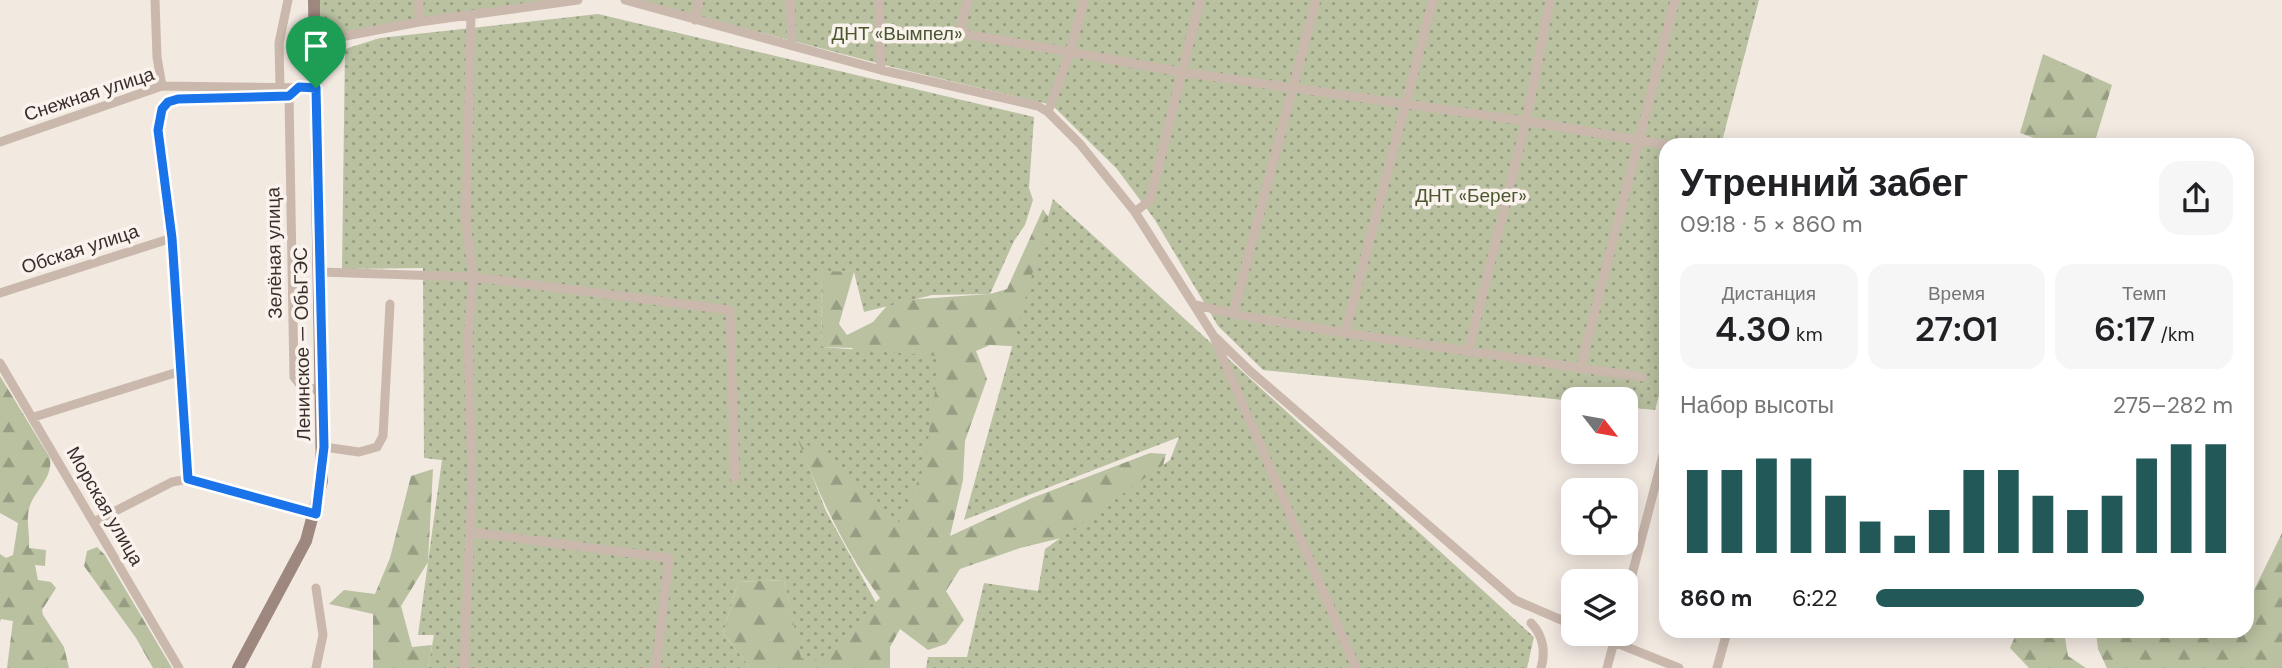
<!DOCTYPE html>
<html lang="ru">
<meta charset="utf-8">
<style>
body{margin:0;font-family:"DM Sans",sans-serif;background:#f6f6f6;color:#202124;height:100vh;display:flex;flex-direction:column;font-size:26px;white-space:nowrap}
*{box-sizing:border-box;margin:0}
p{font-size:23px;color:#757577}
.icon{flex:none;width:38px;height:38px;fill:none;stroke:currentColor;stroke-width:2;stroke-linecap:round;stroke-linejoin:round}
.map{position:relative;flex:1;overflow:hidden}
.drawer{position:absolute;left:1659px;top:138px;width:595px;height:500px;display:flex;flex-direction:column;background:#fff;border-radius:21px;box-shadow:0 4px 18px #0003}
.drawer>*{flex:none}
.needle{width:46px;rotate:121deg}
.fabs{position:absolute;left:1561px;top:387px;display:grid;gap:14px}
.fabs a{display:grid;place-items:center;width:77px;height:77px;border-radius:14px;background:#fff;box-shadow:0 4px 18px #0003;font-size:35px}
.pin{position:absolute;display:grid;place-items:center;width:60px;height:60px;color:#fff;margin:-72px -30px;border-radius:50% 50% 50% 0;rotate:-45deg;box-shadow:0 0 7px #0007}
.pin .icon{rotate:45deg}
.round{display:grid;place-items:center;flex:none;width:74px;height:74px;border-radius:21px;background:#f6f6f6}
.head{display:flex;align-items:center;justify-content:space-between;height:119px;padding:0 21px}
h1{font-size:38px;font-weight:600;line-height:52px}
.figures{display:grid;grid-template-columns:repeat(3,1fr);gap:10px;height:119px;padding:7px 21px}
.figures div{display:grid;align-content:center;border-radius:18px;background:#f6f6f6;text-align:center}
.figures b{font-size:35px;font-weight:600}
.figures small{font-size:19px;font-weight:400}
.figures p{font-size:19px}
.chart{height:196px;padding:14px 21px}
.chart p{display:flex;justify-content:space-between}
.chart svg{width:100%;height:126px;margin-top:7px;stroke:#225958;stroke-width:6}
ul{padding:0 21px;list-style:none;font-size:23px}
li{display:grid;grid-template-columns:112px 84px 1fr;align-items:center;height:52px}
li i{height:18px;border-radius:9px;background:#225958}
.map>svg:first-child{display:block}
</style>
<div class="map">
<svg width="2282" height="668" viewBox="0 0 2282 668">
<defs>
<pattern id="forest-firs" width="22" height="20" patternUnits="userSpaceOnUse" patternTransform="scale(1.75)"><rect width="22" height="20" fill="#b9c1a1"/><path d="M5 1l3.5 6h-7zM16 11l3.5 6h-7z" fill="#979d83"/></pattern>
<pattern id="garden-dots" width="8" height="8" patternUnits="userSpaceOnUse" patternTransform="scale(1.75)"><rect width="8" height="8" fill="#b9c1a1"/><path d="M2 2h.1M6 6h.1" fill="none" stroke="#979d83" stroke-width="1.8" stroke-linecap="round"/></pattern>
</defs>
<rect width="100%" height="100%" fill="#f2e9e1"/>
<path fill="url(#forest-firs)" d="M2043 54 2112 85 2095 141 2054 145 2020 133Z
M1043 209 1053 224 1025 347 990 345 976 351 987 379 965 441 963 480 950 536 1032 498 1150 453 1166 454 1160 477 1086 532 1020 548 960 569 946 591 964 620 946 644 928 650 900 629 890 647V668H750L723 633 738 582 784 580 802 658 854 623 880 598C843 548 820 496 797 439L853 348 822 347 821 270 854 272 839 324 847 335 873 322 891 301 990 294 1007 289Z
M0 376 50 458C53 480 34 490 29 509 26 521 30 535 29 548L46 550 45 566 35 565 38 580 51 582 56 588 42 610 43 615 64 647 69 668H0H7L13 621 1 619 0 622V554L6 558 13 555 18 523 0 513Z
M433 469 428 562 401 606 412 647 432 645 428 668H373V614L329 604 344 590 375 594 390 558 411 476Z
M2282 533V668H2107L2098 649 2096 632H2247V595L2254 590Z
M97 547 105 555 172 668H153L136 638 84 566 87 551Z
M2017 632H2064L2068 656 2086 668H2029L2010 648Z"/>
<path fill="url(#garden-dots)" d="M320 0H552L321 36Z
M637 0H1759L1721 145H1666V371L1655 410 1626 407V399L1573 401 1263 370 1218 326 1155 220 1117 169 1052 105 888 66Z
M598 14 1034 117 1029 188 1033 200 1025 225 1014 241 990 294 932 295 864 312 854 272 821 271 822 347 940 356 924 468 898 524 817 450 798 440 826 511 879 608 818 661 801 658 784 580 738 582 723 633 750 668H428L434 635H418L442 460 424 458 423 268 342 269 345 49 380 38Z
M1053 199 1534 637 1527 668H926L928 657H967L984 583 1038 591 1045 549 1170 460 1179 437 964 520Z"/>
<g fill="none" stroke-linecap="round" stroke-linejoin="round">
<path stroke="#cab8ad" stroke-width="9" d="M155 0 157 57 162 86
M419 0V22
M625 0 881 70 1038 106 1048 112 1080 144 1135 212 1213 335 1356 668
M790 0 792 46
M879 0 881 70
M968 0 961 25 964 34 1070 52 1084 0
M695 20 699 0
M314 42 419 22 578 0
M280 87 279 43 288 0
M289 96 294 377 301 386 322 391
M1048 112 1070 52 1181 72 1526 121 1667 145
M0 142 162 86 316 88
M1135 212 1150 200 1200 0
M320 272 473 277 730 310 735 478
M0 293 172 238
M1193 304 1233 314 1345 333 1642 377
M1233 314 1316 0
M1345 333 1433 0
M1216 338 1250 371 1515 600 1573 625
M1468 352 1526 121 1550 0
M0 363 179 668
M1580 369 1675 0
M34 417 181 371
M324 447 359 452 377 447 383 436 390 304
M188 479 172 238 158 130 159 119 168 102 178 99 289 96 299 87
M94 522 172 482 188 479 316 514
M470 532 669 558 656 668
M316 588 323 635 316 668
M1626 598 1666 444
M1531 623C1543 635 1546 652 1541 668
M1594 634 1679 668
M464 668 472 481 468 337 473 277 466 221 471 15
M1607 668 1616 634
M1717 668 1727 632"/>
<path stroke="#9e877e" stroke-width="12" d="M238 668 306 541 322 481 314 0"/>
</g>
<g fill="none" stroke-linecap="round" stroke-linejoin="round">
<defs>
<path id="route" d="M299 87 316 88 324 447 316 514 188 479 172 238 158 130 162 109 168 102 178 99 289 96Z"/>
</defs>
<use href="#route" stroke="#fff" stroke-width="14"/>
<use href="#route" stroke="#1a73e8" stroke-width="9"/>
</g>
<g text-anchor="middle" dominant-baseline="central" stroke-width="7" stroke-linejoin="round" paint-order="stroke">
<g font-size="19" fill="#4b5630" stroke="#faf3ed">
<text x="897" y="33">ДНТ «Вымпел»</text>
<text x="1471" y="195">ДНТ «Берег»</text>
</g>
<g font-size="19" fill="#392e2b" stroke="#faf3ed">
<text transform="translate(89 94) rotate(-18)">Снежная улица</text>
<text transform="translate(80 249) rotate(-18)">Обская улица</text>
<text transform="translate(274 253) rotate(-91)">Зелёная улица</text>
<text transform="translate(302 344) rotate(-91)">Ленинское — ОбьГЭС</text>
<text transform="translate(105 506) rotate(60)">Морская улица</text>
</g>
</g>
</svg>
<div class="fabs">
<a><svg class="needle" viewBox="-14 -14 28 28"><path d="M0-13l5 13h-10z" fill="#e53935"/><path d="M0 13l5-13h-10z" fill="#757577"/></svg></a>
<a><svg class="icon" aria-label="locate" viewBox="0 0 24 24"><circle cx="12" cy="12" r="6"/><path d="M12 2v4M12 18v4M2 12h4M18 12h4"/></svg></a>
<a><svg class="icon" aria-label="layers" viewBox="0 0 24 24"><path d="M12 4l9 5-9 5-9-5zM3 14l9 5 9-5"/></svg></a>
</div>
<div class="pin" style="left:316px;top:88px;background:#1e9e55"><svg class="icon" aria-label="arrive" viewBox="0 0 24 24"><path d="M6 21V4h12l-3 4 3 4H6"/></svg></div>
<section class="drawer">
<div class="head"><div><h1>Утренний забег</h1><p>09:18 · 5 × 860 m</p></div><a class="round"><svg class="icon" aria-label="share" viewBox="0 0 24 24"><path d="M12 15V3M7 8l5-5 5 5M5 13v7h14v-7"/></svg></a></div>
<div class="figures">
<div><p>Дистанция</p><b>4.30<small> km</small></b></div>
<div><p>Время</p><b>27:01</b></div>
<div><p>Темп</p><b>6:17<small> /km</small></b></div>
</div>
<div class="chart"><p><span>Набор высоты</span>275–282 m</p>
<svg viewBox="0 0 160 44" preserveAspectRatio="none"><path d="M5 44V15M15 44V15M25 44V11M35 44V11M45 44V24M55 44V33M65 44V38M75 44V29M85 44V15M95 44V15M105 44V24M115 44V29M125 44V24M135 44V11M145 44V6M155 44V6"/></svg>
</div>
<ul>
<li><b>860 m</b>6:22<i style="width:75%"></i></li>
</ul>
</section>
</div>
